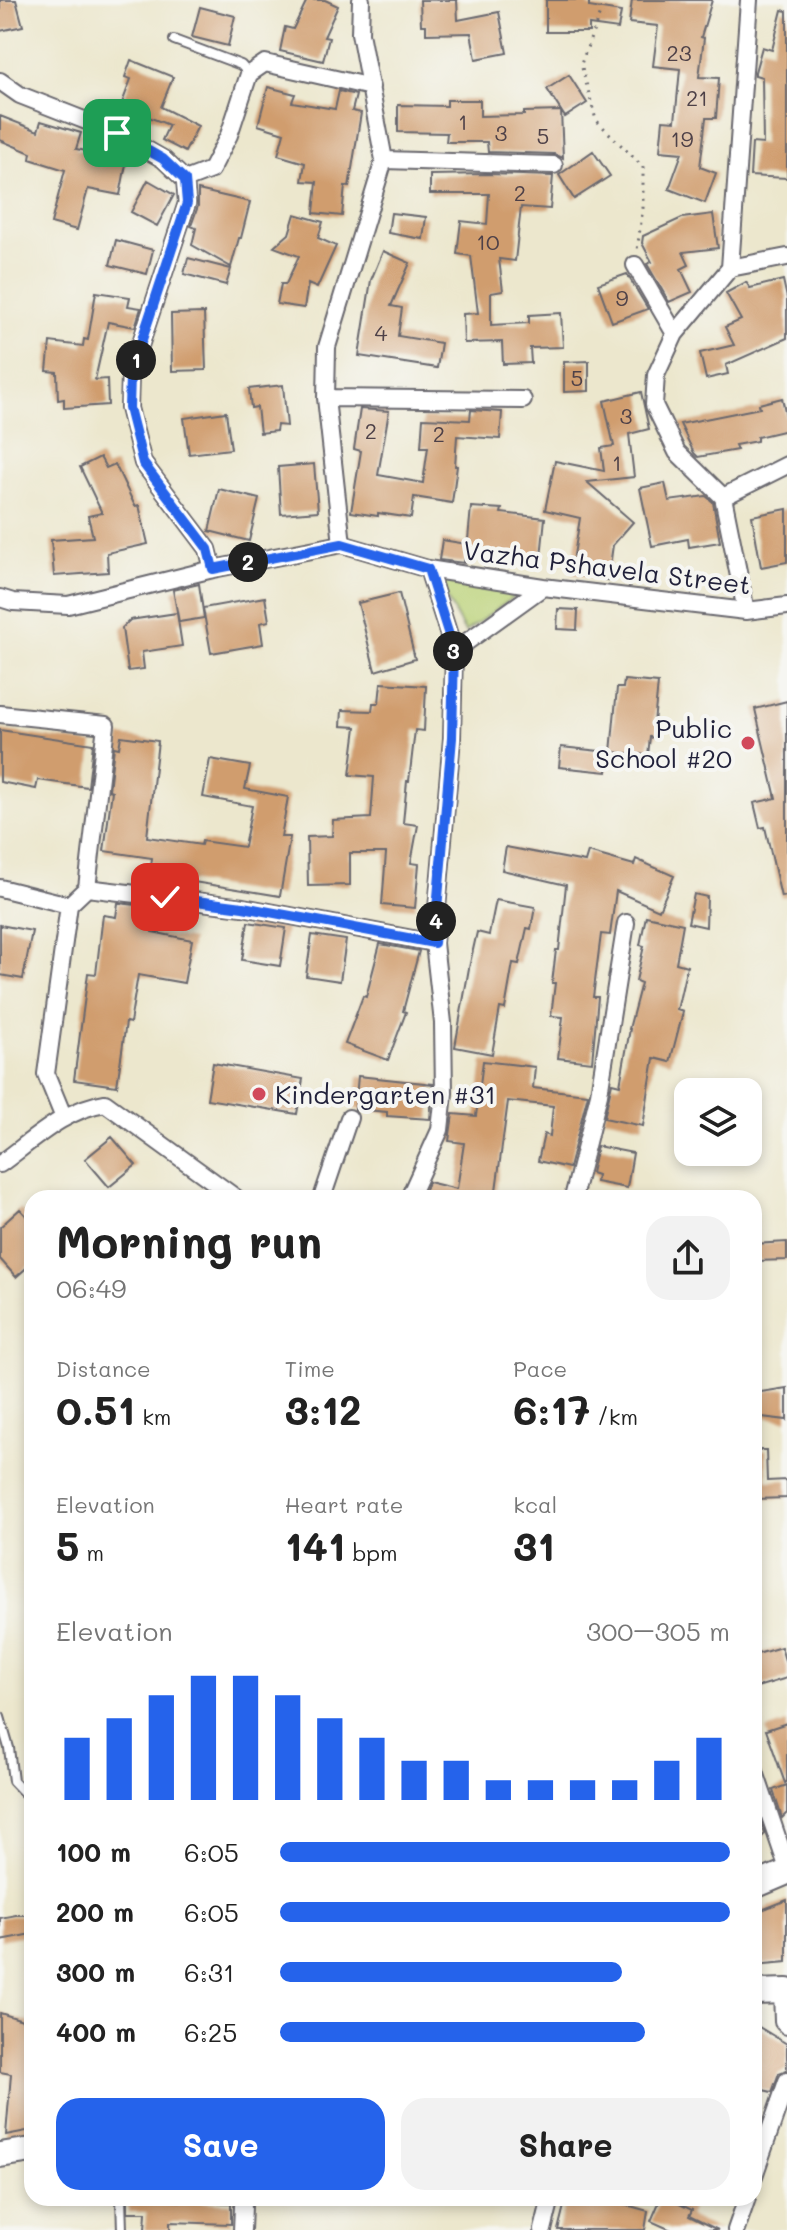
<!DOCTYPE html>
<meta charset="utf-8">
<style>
body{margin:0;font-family:Mali,sans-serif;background:#f2f2f2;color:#222;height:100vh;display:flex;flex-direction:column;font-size:30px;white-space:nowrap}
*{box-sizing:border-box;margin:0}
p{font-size:26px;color:#767676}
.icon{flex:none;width:44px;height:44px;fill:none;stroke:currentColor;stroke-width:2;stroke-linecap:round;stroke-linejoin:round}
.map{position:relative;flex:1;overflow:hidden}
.side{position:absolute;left:24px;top:1190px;width:738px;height:1016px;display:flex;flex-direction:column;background:#fff;border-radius:24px;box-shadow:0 4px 12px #0003}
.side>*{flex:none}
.tools{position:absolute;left:674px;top:1078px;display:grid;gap:16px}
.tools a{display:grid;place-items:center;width:88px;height:88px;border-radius:16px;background:#fff;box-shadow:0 4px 12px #0003;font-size:40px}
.pin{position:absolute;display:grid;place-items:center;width:68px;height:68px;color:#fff;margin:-34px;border-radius:16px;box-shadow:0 4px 12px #0006}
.km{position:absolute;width:40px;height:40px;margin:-20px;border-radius:50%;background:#222;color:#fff;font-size:22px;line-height:40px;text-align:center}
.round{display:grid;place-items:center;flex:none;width:84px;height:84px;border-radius:24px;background:#f2f2f2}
.overview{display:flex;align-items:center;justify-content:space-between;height:136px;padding:0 32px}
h1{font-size:44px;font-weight:700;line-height:60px}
.figures{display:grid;grid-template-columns:repeat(3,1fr);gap:12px;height:136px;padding:8px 32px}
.figures div{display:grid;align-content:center}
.figures b{font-size:40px;font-weight:700}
.figures small{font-size:22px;font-weight:400}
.figures p{font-size:22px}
.chart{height:224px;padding:16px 32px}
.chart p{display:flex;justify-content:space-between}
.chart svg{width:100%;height:144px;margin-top:8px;stroke:#2563eb;stroke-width:6}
.action{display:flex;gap:16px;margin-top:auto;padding:16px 32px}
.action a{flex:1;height:92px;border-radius:24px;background:#2563eb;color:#fff;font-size:32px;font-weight:700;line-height:92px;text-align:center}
.action a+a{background:#f2f2f2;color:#222}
ul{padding:0 32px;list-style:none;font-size:26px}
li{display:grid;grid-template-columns:128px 96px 1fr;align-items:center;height:60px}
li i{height:20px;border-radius:10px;background:#2563eb}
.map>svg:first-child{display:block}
</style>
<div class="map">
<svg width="787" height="2230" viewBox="0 0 787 2230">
<rect width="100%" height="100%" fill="#f6f6f2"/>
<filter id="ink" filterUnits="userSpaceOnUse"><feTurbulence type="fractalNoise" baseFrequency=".0125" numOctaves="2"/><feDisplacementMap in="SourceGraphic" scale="16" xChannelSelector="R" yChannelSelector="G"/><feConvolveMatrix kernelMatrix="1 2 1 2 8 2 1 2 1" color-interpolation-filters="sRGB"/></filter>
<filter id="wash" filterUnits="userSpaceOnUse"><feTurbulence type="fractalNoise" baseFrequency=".006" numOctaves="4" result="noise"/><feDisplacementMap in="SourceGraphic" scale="32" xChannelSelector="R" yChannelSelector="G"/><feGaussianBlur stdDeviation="1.8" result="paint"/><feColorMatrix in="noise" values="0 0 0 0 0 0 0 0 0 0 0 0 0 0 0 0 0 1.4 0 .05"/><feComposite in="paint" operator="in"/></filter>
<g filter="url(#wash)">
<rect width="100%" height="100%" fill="#ece7cd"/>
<path fill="#bad176" stroke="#6e7a58" stroke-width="2" d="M433 574 521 592 465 632Z"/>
<g id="blocks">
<path fill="#d09d6e" d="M0 0H16L23 26 0 31Z
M307 0H325L338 6 324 37 329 38 323 61 280 51 285 27 293 29Z
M420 0H457L458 20 499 12 507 53 476 59 471 33 426 34V25H421Z
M546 0H589V7L621 12 618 29 589 25V32H546Z
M632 0H712L701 37 704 38 699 77 719 78 716 118H706L700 167 716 173 705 203 669 189 682 153 660 151 663 120 675 121 680 69 653 66 658 26 629 23Z
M200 7 235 16 228 46 192 37Z
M782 10 787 11V178L750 176 752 143 763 144 762 77 755 75V72L762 47 772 50Z
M131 60 173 77 161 107 198 126 185 152 162 140 169 125 121 106 131 79 125 77Z
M569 75 587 103 565 117 547 89Z
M268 87 295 94 292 102 335 109 339 91 356 95 352 111 361 113 349 187 345 186 342 216 314 213 317 182 302 181 305 163 278 155 284 133 258 125Z
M447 100H480V116L524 115V112L561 111 563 158 554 154 488 152 487 142H446L447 133 398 132V105L447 106Z
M0 116 38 131 41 121 81 133 76 149 127 159 120 195 88 189 77 230 51 223 65 170 30 159 31 153 0 140Z
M593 151 610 176 574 199 559 175Z
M488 174 553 176 550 209 521 207 515 261 499 259 503 291 491 293V325L529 323V315L561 313 563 347 530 348 531 363 503 364 502 342 464 343 463 314 478 313 471 256 457 254 461 221 487 224 489 194H430V175Z
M148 180 174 195 157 226 131 212Z
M198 190 250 202 241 238H239L231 267 192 245 196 228 191 226 198 206Z
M391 213 426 217 423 239 388 233Z
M295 214 323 222 318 238 336 246 317 288 308 284 304 308 277 304 281 284H286L299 256 274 247 289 234Z
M713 214 718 248 683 252 689 265 681 269 692 292 669 302 647 264 652 262 642 243 643 236 682 218Z
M116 240 153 250 147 274 110 265Z
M383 251 410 263 391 306 402 308 398 336 441 343 437 368 359 356 371 280Z
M188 258 231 269 226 285 184 274Z
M627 274 648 309 612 322 598 284Z
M783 280 787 298V338L726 365 728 374 706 379 700 353 734 345 725 327 741 320 726 293 746 282 750 288Z
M96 292 130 297 128 306 141 308 135 327 108 322 95 380 107 379 108 405 64 408V399L58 400 57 372 47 371 50 342 83 346 84 339 88 340Z
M204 313 206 370 172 371 171 314Z
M589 361V391L564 392V362Z
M283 385 287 426 277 425 276 431 260 433 257 407 251 408 249 389Z
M641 392 649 429 629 434 634 477 587 482 633 522 613 545 608 580 571 574 580 518 545 510 555 461 604 471 601 448 614 446 604 401Z
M782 398 787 420V430L757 437V441L735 445 737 450 698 457 694 453 680 424 760 408 759 404Z
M360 409 389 411 378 475 384 476 423 483 428 447H421L423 418 470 420 471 410 502 412 500 439 457 436 455 466H457L452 503 414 497 411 518 378 513V516L351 512 361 451 354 449Z
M226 412 231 449 189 454 184 418Z
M100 457 106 468 115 464 135 506 139 505 148 544 107 553 108 572 54 576 51 540 93 537 88 516 102 513 80 467Z
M314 464 318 511 281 514 278 467Z
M665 483 669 501 706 496 713 502 720 542 689 547 688 539 652 546 640 488Z
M219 489 259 499 249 541 209 531Z
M471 507 502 509 501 513 545 518 541 557 467 551Z
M787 509V562L761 567 752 516Z
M442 540 467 544 464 563 439 560Z
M199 584 204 618 179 622 173 590Z
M399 593 415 659 375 671 358 603Z
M265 597 269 621 260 623 263 644 211 653 203 608Z
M558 609 578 610 577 630 557 629Z
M177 613 182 646 142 652 144 669 128 671 122 628 130 620Z
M624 680 658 683 654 723H658L656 738 650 737 648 755 611 752 617 688H623Z
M381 683 426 686 424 731 415 730 409 781H407L403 823 418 825 411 863 419 864 415 908 382 905 386 853H350V885L308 886 307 837 332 836 333 820 371 818 374 777 350 775 356 727 341 726 342 710 372 711 373 703H379Z
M787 701V896L781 897 765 827 760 828 754 803 776 798 755 709Z
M0 730 93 744 88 787 38 780 36 789 0 782Z
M121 736 158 741 147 837 201 845 202 841 244 847 252 806 203 797 210 759 250 766 245 789 288 797 281 837H290L280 896 150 875 152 858 104 851 112 791 109 790 114 747 119 748Z
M561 747 609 752 607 772 559 767Z
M506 847 585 862 588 852 634 865 636 859 674 876 659 910 616 891 610 935 601 934 593 997H598L592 1062 558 1058 563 1017 551 1016 555 983H552L556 950H559L566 885 502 870Z
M694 894 707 897 706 927 688 923Z
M496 900 535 907 531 929 527 928 519 964 513 963 505 1009 500 1008 492 1054 455 1047 469 968 477 932 489 935Z
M118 903 155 907 152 932 192 940 184 983 138 975 130 1023 126 1022 117 1086 74 1080 88 973 96 974 103 915 116 917Z
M646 916 683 924 676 963 687 966 677 1010 683 1012 670 1062 654 1058 643 1126 604 1118 612 1083 620 1085 630 1029H629L641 983 636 981 644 946 640 945Z
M248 922 286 928 280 966 242 960Z
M0 925 32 931 23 979 0 975Z
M312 935 346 940 340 981 306 976Z
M380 944 419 951 403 1011 406 1012 388 1060 345 1044 363 996 366 997Z
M483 1061 535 1067 533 1088 588 1094 569 1168 538 1161 544 1134 550 1136 553 1106 508 1101 495 1198H422L428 1182 457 1189 464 1143 449 1141 453 1114 476 1116Z
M213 1063 303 1079 297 1114 207 1099Z
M358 1076 433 1084 430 1119 387 1116V1112L355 1109Z
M112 1137 136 1165 109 1187 85 1159Z
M597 1146 633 1153 627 1188 596 1182 597 1175 591 1173Z
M20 1209 32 1222V1263L16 1277 0 1259V1227Z
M787 1242V1260L754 1261V1244Z
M787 1388V1420L754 1416V1393Z
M754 1450H766L767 1481 787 1480V1498L754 1499Z
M781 1647 787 1667V1678L754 1688V1655Z
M787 1723V1782L785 1783 766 1730Z
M787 1785V1813L782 1818 773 1790Z
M754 1803 765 1834 754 1844Z
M787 1900V1962L754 1965V1913Z
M16 1915H32V1934L0 1940V1918Z
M0 2013 32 2023V2130L6 2135 11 2074 0 2072Z
M754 2024 787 2044V2070L779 2073 772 2092 754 2088 758 2069 754 2068Z
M128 2198H172V2201L231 2203V2224L170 2222V2230H145L146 2212H128Z
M566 2198H602L648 2211 645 2230H558Z
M661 2198H667L692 2210 689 2216 718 2230H671L651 2221Z"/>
</g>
</g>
<g filter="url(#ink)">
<use href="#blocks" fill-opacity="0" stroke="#69676e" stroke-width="2"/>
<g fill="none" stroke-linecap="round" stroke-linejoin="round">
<defs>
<path id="lane" d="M174 40 241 65 249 74
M0 1717 9 1748 13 1781 32 1801
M121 2198 122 2230"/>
<path id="street" d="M0 81 20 95 117 133 163 159 185 180 187 203 130 376 129 408 143 463 208 549 213 569
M384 160 554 165
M185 180 211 170 229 135 249 74 265 63 371 87
M635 265 675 334
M730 268 749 0
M326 398 523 400
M723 497 787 465
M342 544 326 398 327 347 384 160 360 33 361 0
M0 598 13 602 68 605 213 569 342 544 428 569 543 587 746 611 787 606
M746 611 723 497 677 452 654 405 656 375 675 334 730 268 787 257
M454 651 543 587
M0 714 106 725 87 888 69 905 46 1074 64 1118
M0 888 69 905
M87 888 243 907 434 943
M0 1164C32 1141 65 1109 105 1103L236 1198
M322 1198 349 1118
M409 1198 440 1130 444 1093 443 1023 434 943 452 738 454 651 428 569
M573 1198 599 1094 626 923
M754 1769 787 1866
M782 1991 783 2022 787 2026
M754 2176 787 2081
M242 2230 243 2206
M543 2230 551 2198
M736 2230 747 2198"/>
<path id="primary" d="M754 1886 787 1872
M754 1992 787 1991
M0 2155 32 2150"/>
</defs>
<use href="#lane" stroke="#69676e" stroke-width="12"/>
<use href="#street" stroke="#69676e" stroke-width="20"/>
<use href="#primary" stroke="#69676e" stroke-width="28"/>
<path stroke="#69676e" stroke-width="3" stroke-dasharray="2 6" stroke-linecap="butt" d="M597 0 600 13 581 64 596 120 643 167V208L637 250"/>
<use href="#lane" stroke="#fff" stroke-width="8"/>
<use href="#street" stroke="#fff" stroke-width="16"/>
<use href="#primary" stroke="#fff" stroke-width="24"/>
</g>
</g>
<g fill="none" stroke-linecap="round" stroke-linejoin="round" filter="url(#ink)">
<defs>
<path id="route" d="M117 133 163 159 185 180 187 203 130 376 129 408 143 463 208 549 213 569 342 544 428 569 454 651 452 738 434 943 243 907 165 897"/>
</defs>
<use href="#route" stroke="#fff" stroke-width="16"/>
<use href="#route" stroke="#2563eb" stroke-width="10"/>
</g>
<g fill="#d1495b" stroke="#f6f6f2" stroke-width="3">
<circle cx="748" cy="743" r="8"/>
<circle cx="259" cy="1094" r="8"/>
</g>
<g text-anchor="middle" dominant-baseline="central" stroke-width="8" stroke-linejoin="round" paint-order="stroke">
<g font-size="22" fill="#4e4148">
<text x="679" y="52">23</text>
<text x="697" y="97">21</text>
<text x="463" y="121">1</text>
<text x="501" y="132">3</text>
<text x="543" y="135">5</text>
<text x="682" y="138">19</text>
<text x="520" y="192">2</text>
<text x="488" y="241">10</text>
<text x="622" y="297">9</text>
<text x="381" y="332">4</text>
<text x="577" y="377">5</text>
<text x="626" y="415">3</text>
<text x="371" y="430">2</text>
<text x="439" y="433">2</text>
<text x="617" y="462">1</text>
</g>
<g font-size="26" fill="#22223b" stroke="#f6f6f2">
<text transform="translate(607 567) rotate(7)">Vazha Pshavela Street</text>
</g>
<g font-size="26" fill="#22223b" stroke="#f6f6f2" text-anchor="end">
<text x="732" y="728">Public<tspan x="732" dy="30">School #20</tspan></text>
<text x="275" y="1094" text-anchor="start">Kindergarten #31</text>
</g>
</g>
</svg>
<div class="tools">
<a><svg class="icon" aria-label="layers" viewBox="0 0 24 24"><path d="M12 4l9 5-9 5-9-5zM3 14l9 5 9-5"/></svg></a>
</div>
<div class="pin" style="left:117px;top:133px;background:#1e9e55"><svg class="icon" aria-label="arrive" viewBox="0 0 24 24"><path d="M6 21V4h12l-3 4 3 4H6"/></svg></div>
<div class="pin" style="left:165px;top:897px;background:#d93025"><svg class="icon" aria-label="check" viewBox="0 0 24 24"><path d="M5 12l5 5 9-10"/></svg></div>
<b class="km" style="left:136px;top:360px">1</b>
<b class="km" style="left:248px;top:562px">2</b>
<b class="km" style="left:453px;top:651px">3</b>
<b class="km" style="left:436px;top:921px">4</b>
<section class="side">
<div class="overview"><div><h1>Morning run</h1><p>06:49</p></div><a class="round"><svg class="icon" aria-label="share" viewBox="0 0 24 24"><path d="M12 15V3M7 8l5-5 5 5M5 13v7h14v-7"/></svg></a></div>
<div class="figures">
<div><p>Distance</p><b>0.51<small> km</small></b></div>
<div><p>Time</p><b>3:12</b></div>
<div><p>Pace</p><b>6:17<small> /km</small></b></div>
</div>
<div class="figures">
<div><p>Elevation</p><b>5<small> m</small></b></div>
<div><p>Heart rate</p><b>141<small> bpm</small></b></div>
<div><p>kcal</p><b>31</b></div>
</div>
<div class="chart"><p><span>Elevation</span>300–305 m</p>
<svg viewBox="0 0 160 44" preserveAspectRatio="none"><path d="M5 44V25M15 44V19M25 44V12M35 44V6M45 44V6M55 44V12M65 44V19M75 44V25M85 44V32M95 44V32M105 44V38M115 44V38M125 44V38M135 44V38M145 44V32M155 44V25"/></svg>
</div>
<ul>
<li><b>100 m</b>6:05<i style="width:100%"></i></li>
<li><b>200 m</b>6:05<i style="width:100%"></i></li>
<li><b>300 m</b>6:31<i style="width:76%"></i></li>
<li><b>400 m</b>6:25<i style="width:81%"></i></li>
</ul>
<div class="action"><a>Save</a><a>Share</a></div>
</section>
</div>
